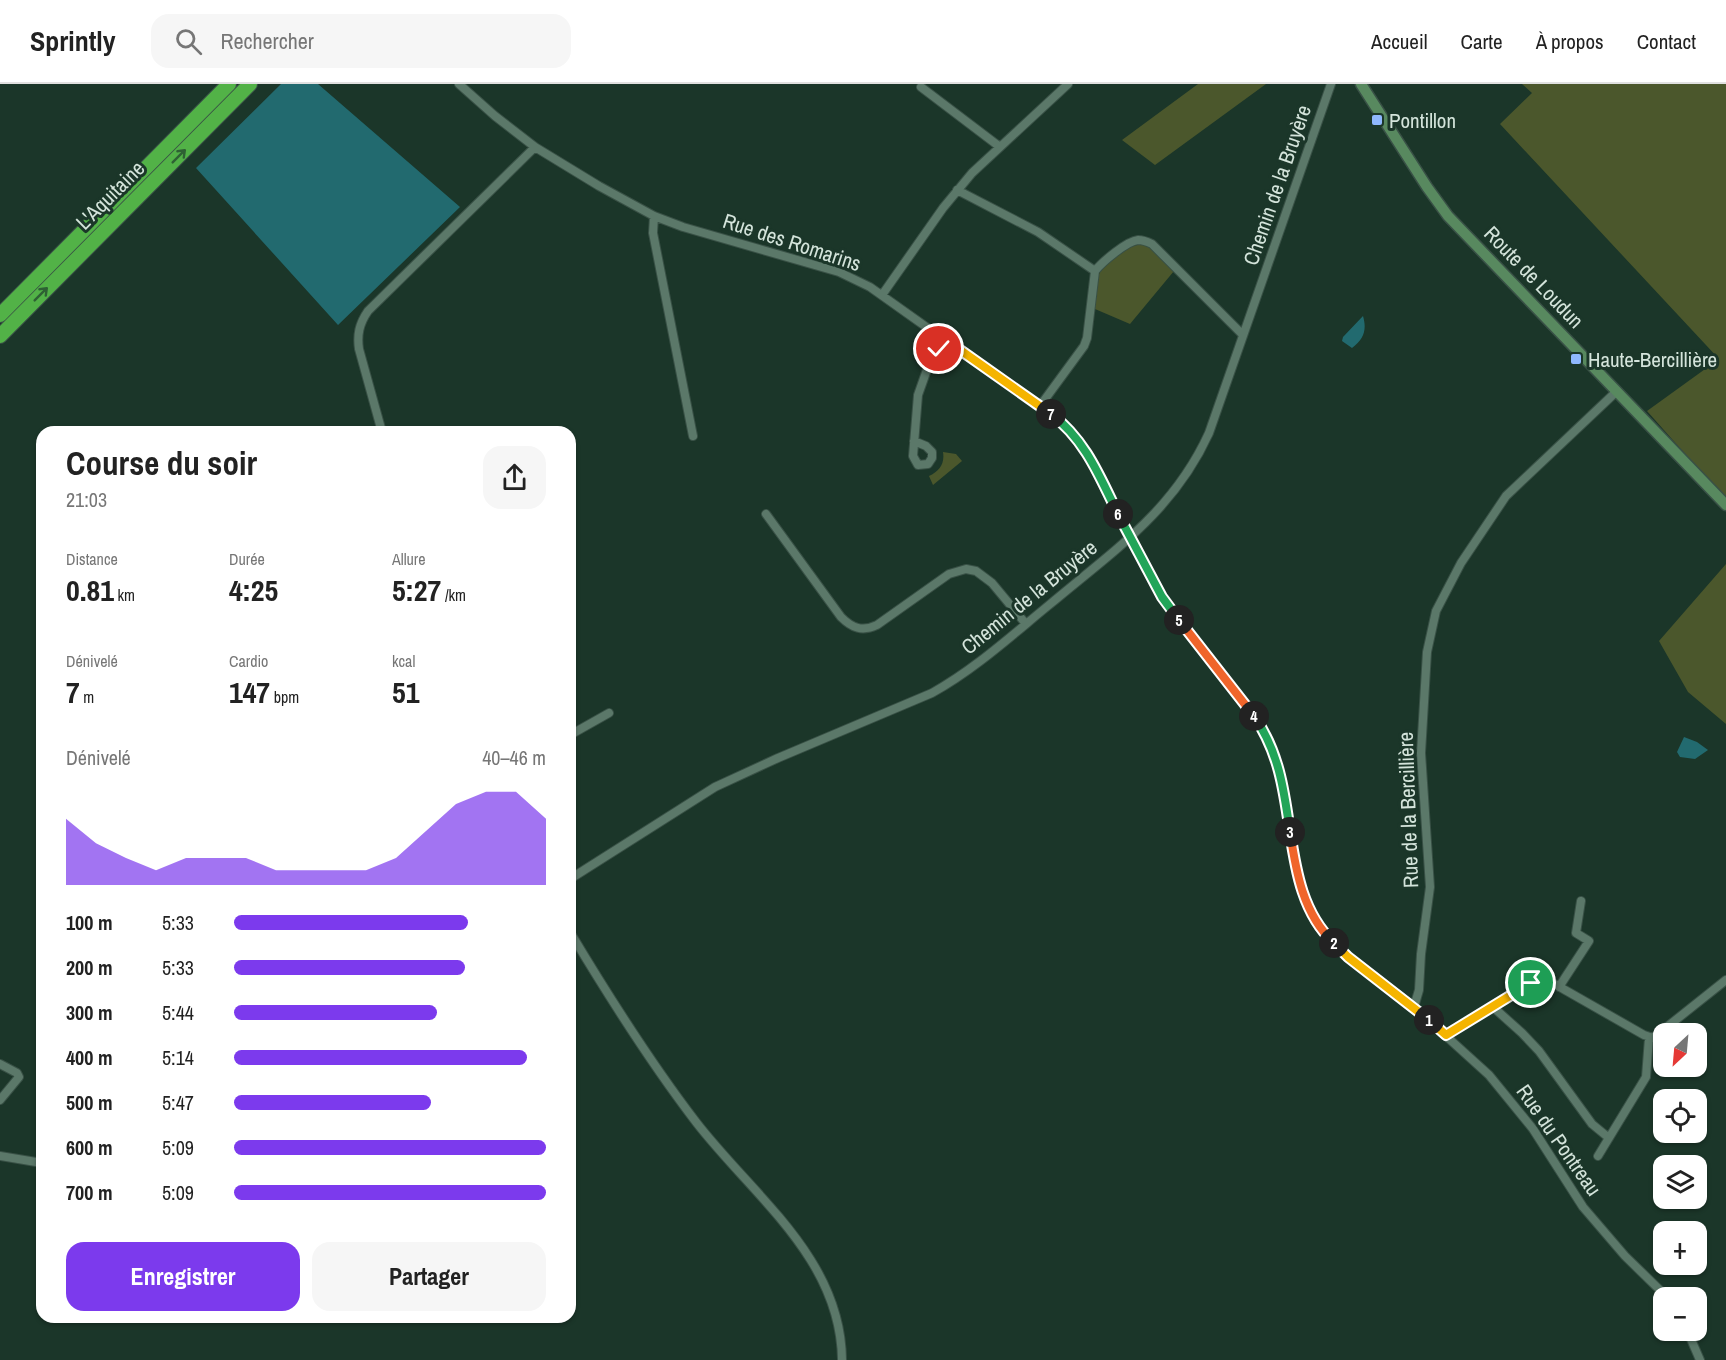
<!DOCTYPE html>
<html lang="fr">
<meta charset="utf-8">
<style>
body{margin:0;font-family:"Archivo Narrow",sans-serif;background:#f6f6f6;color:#222;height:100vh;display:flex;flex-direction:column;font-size:22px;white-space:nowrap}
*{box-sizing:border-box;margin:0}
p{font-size:20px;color:#767676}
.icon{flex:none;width:33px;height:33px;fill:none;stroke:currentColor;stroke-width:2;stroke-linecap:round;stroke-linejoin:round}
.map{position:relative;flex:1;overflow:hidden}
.drawer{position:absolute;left:36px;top:342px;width:540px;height:897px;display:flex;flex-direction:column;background:#fff;border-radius:18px;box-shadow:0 2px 4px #0004}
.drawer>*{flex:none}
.needle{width:39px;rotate:206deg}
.tools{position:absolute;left:1653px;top:939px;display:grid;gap:12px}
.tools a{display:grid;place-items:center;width:54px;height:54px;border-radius:12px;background:#fff;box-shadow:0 2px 4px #0004;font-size:30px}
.pin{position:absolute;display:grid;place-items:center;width:51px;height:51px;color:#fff;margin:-26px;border:3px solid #fff;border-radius:50%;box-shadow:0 2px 6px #0007}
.km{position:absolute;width:30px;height:30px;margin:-15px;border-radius:50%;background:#222;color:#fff;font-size:16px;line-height:30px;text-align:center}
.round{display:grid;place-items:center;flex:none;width:63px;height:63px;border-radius:18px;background:#f6f6f6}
.overview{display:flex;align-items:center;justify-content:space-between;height:102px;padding:0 30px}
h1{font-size:33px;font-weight:700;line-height:45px}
.stats{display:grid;grid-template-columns:repeat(3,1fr);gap:9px;height:102px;padding:6px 30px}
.stats div{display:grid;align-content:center}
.stats b{font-size:30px;font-weight:700}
.stats small{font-size:16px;font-weight:400}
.stats p{font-size:16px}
.chart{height:168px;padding:12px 30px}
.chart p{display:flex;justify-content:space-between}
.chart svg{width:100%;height:108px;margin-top:6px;fill:#7c3aed;opacity:.7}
.button{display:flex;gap:12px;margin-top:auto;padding:12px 30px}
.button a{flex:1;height:69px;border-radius:18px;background:#7c3aed;color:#fff;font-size:24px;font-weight:700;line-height:69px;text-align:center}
.button a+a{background:#f6f6f6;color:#222}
ul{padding:0 30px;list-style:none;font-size:20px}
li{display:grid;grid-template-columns:96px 72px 1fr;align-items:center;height:45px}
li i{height:15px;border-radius:8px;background:#7c3aed}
header{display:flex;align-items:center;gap:36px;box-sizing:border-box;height:84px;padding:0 30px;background:#fff;border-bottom:2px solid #e0e0e0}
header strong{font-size:28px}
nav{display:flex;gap:33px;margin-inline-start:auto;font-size:21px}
.search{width:420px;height:54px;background:#f6f6f6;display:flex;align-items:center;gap:15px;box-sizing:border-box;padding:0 21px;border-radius:18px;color:#767676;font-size:22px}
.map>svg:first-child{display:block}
</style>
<header>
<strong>Sprintly</strong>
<div class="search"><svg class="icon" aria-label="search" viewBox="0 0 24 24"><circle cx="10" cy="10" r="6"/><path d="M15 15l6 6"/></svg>Rechercher</div>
<nav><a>Accueil</a><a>Carte</a><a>À propos</a><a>Contact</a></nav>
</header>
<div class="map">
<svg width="1726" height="1276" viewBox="0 0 1726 1276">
<rect width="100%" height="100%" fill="#1b3629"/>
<path fill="#4b572c" d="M1198 0H1266L1155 81 1122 56Z
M1522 0H1726V416L1647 327 1719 275 1500 40 1532 9Z
M1142 160 1149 162 1174 187 1130 240 1095 225C1095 215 1095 205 1097 195 1101 180 1127 161 1142 160Z
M943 368 956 370 962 377 933 401 929 392C939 387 945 380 943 368Z
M1726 480V640L1688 608 1659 557Z"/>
<path fill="#226a6f" d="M281 0H318L460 123 338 241 196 84Z
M1363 232C1367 246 1364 255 1352 264L1342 257 1343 253Z
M1684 653 1697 658 1708 666 1695 675 1680 673 1677 668Z"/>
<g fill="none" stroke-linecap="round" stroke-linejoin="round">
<defs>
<path id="street" d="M459 0 495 32 535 63 599 102 654 132 683 143 839 188 870 203 1067 343 1088 371 1127 450 1162 513 1253 630 1269 656 1282 698 1297 792 1304 813 1319 843 1348 873 1414 923 1489 991 1533 1045 1583 1123 1625 1172 1668 1214
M921 3 1000 63
M957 106 1038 148 1095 187C1102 178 1127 157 1138 156 1144 156 1148 158 1152 160L1243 251
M654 132 653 149 693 352
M882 211 943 124 972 89 1068 0
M1040 322 1084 262 1087 254 1095 187
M382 348 359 265C357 251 359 240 368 227L535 63
M914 357 926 362 932 368V374L928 380 918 381 913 372 918 311 929 280 946 256
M766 430 841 533C852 544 862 548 877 541L949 490 966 485 976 487 992 499 1026 540
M570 651 609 629
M570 795 715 703 778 674 932 609C975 585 1011 552 1049 521 1113 467 1173 428 1209 349L1331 0
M570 848C609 913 650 978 696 1038 753 1112 841 1174 842 1276
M1559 903 1589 857 1576 849 1581 817
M1414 923 1419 906 1421 870 1430 803 1421 669 1427 568 1436 527 1461 479 1506 412 1617 307
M1493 923 1522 949 1539 967 1592 1040 1609 1054
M1446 951 1531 899 1541 895 1551 898 1644 951 1653 954 1726 896
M0 980 17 989 19 993 0 1016
M0 1072 42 1079
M1598 1072 1646 993 1649 954
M1687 1246 1700 1276"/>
<path id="secondary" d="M1361 0 1427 103 1448 132 1726 421"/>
<path id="highway" d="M0 231 229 0
M0 252 250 0"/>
</defs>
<use href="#street" stroke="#395146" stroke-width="10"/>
<use href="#secondary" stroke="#395146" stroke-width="13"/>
<use href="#highway" stroke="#395146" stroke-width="16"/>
<use href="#street" stroke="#5b7869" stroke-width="8"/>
<use href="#secondary" stroke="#58895f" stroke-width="10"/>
<use href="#highway" stroke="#52b247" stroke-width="14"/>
</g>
<defs><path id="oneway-shaft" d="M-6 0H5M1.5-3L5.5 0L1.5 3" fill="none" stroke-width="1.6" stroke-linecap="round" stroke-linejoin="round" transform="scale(1.5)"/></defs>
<g stroke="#2e6134">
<use href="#oneway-shaft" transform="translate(179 72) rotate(-45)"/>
<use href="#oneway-shaft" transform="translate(41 210) rotate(-45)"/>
</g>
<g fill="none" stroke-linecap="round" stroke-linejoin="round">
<defs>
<path id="split-1" d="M1429 936 1446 951 1531 899"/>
<path id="split-2" d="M1334 859 1348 873 1429 936"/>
<path id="split-3" d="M1290 748C1296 788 1303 830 1334 859"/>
<path id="split-4" d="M1254 632C1279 668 1284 706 1290 748"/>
<path id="split-5" d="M1179 536 1254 632"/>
<path id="split-6" d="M1118 430 1162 513 1179 536"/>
<path id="split-7" d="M1051 330C1085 355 1100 393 1118 430"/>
<path id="split-8" d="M939 265 946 256 1051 330"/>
</defs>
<use href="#split-1" stroke="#fff" stroke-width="12"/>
<use href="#split-2" stroke="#fff" stroke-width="12"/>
<use href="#split-3" stroke="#fff" stroke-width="12"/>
<use href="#split-4" stroke="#fff" stroke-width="12"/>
<use href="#split-5" stroke="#fff" stroke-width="12"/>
<use href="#split-6" stroke="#fff" stroke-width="12"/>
<use href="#split-7" stroke="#fff" stroke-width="12"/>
<use href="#split-8" stroke="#fff" stroke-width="12"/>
<use href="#split-1" stroke="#f5b400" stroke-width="8"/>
<use href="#split-2" stroke="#f5b400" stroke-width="8"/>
<use href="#split-3" stroke="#f0652b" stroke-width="8"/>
<use href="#split-4" stroke="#22a559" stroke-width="8"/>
<use href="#split-5" stroke="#f0652b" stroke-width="8"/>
<use href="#split-6" stroke="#22a559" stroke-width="8"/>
<use href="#split-7" stroke="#22a559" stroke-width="8"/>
<use href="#split-8" stroke="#f5b400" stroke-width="8"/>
</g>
<g fill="#8fb8fd" stroke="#1b3629" stroke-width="2">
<rect x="1371" y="30" width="12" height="12" rx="3"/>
<rect x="1570" y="269" width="12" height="12" rx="3"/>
</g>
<g text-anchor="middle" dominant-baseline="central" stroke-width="6" stroke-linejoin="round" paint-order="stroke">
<g font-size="21" fill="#d4e4db" stroke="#1b3629" text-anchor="start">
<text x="1389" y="36">Pontillon</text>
<text x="1588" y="275">Haute-Bercillière</text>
</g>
<g font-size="21" fill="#d4e4db" stroke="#1b3629">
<text transform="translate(1277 101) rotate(-71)">Chemin de la Bruyère</text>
<text transform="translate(110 111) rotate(-45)">L'Aquitaine</text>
<text transform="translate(792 158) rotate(18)">Rue des Romarins</text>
<text transform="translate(1534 193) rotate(46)">Route de Loudun</text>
<text transform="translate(1029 513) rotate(-39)">Chemin de la Bruyère</text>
<text transform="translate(1408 726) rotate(-92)">Rue de la Bercillière</text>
<text transform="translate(1559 1056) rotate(55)">Rue du Pontreau</text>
</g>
</g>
</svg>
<div class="tools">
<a><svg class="needle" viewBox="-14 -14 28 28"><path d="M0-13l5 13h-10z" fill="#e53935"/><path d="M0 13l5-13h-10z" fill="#767676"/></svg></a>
<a><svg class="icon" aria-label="locate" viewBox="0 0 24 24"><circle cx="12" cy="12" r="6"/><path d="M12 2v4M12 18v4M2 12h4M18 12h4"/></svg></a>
<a><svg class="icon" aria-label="layers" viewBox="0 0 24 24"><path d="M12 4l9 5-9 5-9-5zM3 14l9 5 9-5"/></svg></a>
<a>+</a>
<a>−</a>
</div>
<div class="pin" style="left:1531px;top:899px;background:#1e9e55"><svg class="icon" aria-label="arrive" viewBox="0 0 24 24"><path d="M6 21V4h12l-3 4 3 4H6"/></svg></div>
<div class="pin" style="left:939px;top:265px;background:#d93025"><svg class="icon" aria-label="check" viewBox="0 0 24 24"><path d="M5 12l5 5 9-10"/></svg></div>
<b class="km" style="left:1429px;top:936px">1</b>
<b class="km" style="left:1334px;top:859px">2</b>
<b class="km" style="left:1290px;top:748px">3</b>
<b class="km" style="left:1254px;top:632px">4</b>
<b class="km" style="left:1179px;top:536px">5</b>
<b class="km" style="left:1118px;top:430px">6</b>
<b class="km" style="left:1051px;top:330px">7</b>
<section class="drawer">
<div class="overview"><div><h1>Course du soir</h1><p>21:03</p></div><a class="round"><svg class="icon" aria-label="share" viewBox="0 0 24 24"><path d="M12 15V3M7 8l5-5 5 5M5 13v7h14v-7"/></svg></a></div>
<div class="stats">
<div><p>Distance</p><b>0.81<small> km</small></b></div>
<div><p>Durée</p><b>4:25</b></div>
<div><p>Allure</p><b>5:27<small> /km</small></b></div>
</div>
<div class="stats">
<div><p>Dénivelé</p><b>7<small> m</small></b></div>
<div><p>Cardio</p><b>147<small> bpm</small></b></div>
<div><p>kcal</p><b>51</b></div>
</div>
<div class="chart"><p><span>Dénivelé</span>40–46 m</p>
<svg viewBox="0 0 160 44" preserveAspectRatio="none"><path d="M0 44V17L10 27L20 33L30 38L40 33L50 33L60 33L70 38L80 38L90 38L100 38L110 33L120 22L130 11L140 6L150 6L160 17V44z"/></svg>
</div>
<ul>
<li><b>100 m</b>5:33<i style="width:75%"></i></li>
<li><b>200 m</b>5:33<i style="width:74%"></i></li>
<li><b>300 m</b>5:44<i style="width:65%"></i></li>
<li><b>400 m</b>5:14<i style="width:94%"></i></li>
<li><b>500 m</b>5:47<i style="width:63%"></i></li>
<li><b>600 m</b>5:09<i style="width:100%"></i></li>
<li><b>700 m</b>5:09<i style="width:100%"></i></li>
</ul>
<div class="button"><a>Enregistrer</a><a>Partager</a></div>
</section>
</div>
